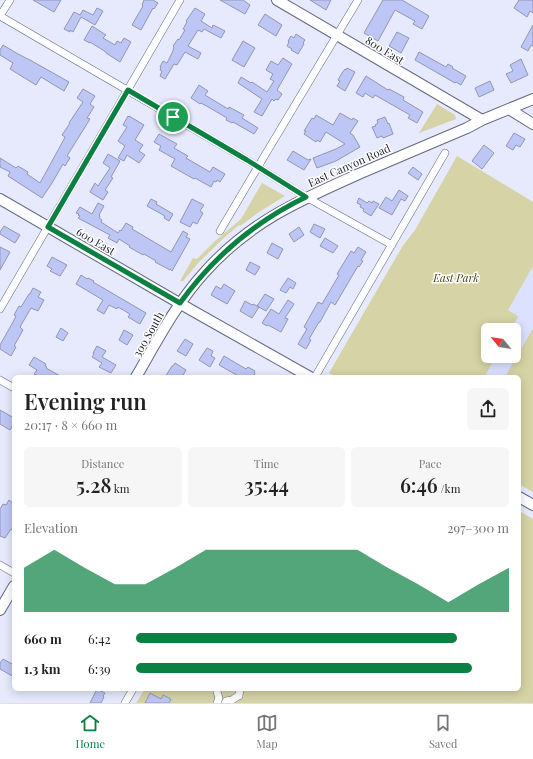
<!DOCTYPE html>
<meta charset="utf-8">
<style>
body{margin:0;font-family:"Playfair Display",serif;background:#f6f6f6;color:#222;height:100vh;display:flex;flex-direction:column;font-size:15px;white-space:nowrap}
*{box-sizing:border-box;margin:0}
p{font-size:13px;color:#767676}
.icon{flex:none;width:22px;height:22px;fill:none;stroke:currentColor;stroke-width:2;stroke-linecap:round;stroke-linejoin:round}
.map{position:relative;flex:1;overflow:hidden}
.drawer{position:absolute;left:12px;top:375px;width:509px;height:316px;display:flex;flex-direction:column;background:#fff;border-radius:6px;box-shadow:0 2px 10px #0003}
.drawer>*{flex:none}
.needle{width:26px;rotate:300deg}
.buttons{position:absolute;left:481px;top:323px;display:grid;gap:8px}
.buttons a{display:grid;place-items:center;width:40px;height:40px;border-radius:6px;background:#fff;box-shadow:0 2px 10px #0003;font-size:20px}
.pin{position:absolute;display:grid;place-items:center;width:34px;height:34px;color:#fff;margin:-17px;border:2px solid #fff;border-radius:50%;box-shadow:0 1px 4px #0007}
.round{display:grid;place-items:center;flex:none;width:42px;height:42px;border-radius:6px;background:#f6f6f6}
.headline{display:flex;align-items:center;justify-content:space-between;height:68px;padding:0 12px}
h1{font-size:22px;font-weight:600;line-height:30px}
.stats{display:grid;grid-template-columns:repeat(3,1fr);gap:6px;height:68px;padding:4px 12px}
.stats div{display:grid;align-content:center;border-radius:6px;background:#f6f6f6;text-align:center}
.stats b{font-size:20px;font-weight:600}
.stats small{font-size:11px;font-weight:400}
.stats p{font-size:11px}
.chart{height:112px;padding:8px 12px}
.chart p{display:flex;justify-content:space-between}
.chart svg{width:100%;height:72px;margin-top:4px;fill:#0b8043;opacity:.7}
ul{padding:0 12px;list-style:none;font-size:13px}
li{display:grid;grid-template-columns:64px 48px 1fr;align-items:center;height:30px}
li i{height:10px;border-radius:5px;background:#0b8043}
.tabs{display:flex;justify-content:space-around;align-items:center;height:56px;border-top:1px solid #e0e0e0;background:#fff;font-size:11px;color:#767676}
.tabs a{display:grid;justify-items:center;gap:2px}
.tabs .current{color:#0b8043}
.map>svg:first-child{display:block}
</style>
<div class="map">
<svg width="533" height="703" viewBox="0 0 533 703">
<rect width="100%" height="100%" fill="#e6eafc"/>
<path fill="#dbe1ff" d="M533 266V492L519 484V377H487L485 376 496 356H514V330H511L517 319V316L508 310Z"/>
<path fill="#d6d3a6" d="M437 104 455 115 456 119 419 133Z
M457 156 533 202V266L508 310 518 316V317L511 330H488V356H496L485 376 487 377H336L329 373 402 247 415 230Z
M262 183 285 196 259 212 240 226 239 225 226 236 200 261 183 281H180L193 258 197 259 214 242 241 219Z
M532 330H533V492L519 484V377H505Z
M519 511 533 519V703H136L145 689H519Z"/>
<path fill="#bec6f5" stroke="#9196b3" d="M33 0H61L54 12Z
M144 0H153L158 3 154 9 153 8 141 30 132 25 143 6 142 5Z
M220 0H243L250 5 245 14Z
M310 0H331L326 10Z
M383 0H402L429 16 422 29 413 24 415 21 395 10 378 41 364 33Z
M519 0H533V13L530 11 527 17 514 8Z
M97 8 103 11 95 25 81 17 73 32 70 30V32L64 29 74 12 80 15 83 10 93 15Z
M195 8 205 14 201 21 212 28 213 25 225 31 221 38 204 29 202 32 198 30 188 46 201 53 198 59 185 52 177 65 174 64 165 79 160 76 162 71 160 70 161 67H160L163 61 167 63 173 51V50L174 47 173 46 178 39 179 40 185 30 183 29 187 22 186 21Z
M265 14 282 25 276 36 258 25Z
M533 25V46L531 45 528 51 521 47Z
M92 26 106 35 103 38 115 45 117 41 121 43 124 38 131 42 120 62 106 53V52L90 42V43L84 40Z
M397 32 409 38 401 53 389 46Z
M296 34 305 40 303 43 304 44 298 54 291 50 292 49 287 46 289 42 288 41 291 36 294 38Z
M243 41 255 48 244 67 232 60Z
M3 45 18 54 30 60 69 82 64 91 41 77 36 85 10 69 13 63 0 55V50Z
M419 52 446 67 448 64 453 67 452 68 466 76 461 85 456 82 455 83 415 60Z
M283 58 292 64 277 90 282 94 278 100 276 99 274 101 272 99 262 116 254 112 262 99 238 83 241 77 251 83 252 82 267 92 274 81 270 79 273 74 266 70 271 61 278 65Z
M521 59 528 75 511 83 506 74 513 71 510 65Z
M347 68 355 72 345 91 337 86 340 81 338 80 342 73 345 69 346 70Z
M366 76 388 90 389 89 404 97 403 100 423 112 417 123 408 118 410 115 375 95 373 98 365 93 363 97 356 93Z
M490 81 494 90 479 97 475 88Z
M199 85 208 91 205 95 228 109 229 107 244 115 242 118 258 128 254 134 233 122 232 123 226 120 227 118 210 108 201 103 200 104 191 98Z
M83 89 95 96 90 104 94 107 87 118 90 119 67 156 70 158 65 166 63 164 52 183 42 198 8 176 10 172 0 167V158L16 168 18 166 28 172 27 174 40 183 62 143 65 137 62 135 70 123H69L83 102 77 98Z
M340 113 352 120 353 118 358 121 350 133 353 135 360 147 336 161 317 168 313 158 336 149 345 144 326 132 320 142 317 140 316 142 304 134 306 131H304L312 118 314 119 316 115 333 125Z
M128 116 129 117V116L144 125 135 140 143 145 139 151 145 155 139 163 127 155 124 161 118 158 125 146 118 141 127 127 123 125Z
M385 117 388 124 389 123 393 134 383 138 382 136 377 138 372 127 376 126 375 125 378 123 377 120Z
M514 133 525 139 520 147 516 145 513 150 506 146Z
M159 134 177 144 174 148 188 156 186 158 210 172 213 167 225 174 220 182 217 180 216 182 214 181 211 187 195 178 194 179 171 166 175 159 159 150 161 146 154 142Z
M484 145 494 153 482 169 472 161Z
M293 151 308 160 311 159 304 170 287 160Z
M108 154 120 161 111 177 113 178 105 190 108 192 103 200 90 192 95 183 98 186 110 168 109 167 103 163Z
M413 167 422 174 418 180 408 173Z
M399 190 408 196 405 201 401 199 392 215 379 208 386 197 392 201Z
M359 198 367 203 369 201 372 203 373 201 379 204 371 216 363 211 364 209 360 207 361 205 357 203Z
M151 199 157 202 156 204 173 214 169 221 164 218 165 216 147 206Z
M192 199 204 205 200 211 203 213 197 224 193 222 190 227 180 222Z
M98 203 104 206 99 215 100 216 99 218 102 220 101 222 118 233 120 230 121 231 126 223 133 227 132 229 171 252 183 231 188 234 186 237 190 239 172 271 170 269V270L155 262 156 261 144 254 143 255 129 247 130 246 119 239 117 243 108 238 110 235 78 218 80 216 78 215 79 214 76 213 80 207 92 214Z
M314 224 325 229 320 238 310 232Z
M4 226 20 235 15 243 0 234V232Z
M299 227 304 235 294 242 289 234Z
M325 238 338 246 333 253 320 246Z
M272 243 283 249 278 259 267 253Z
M0 247 10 252 0 270Z
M358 247 366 252 361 260 363 261 359 267 358 266 335 305 331 302 320 322H319L309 339 311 340 306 349 298 344 307 329 304 327 318 302 322 304 339 275 337 274 351 251 354 253Z
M52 257 67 265 60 276 50 271 52 269 47 266Z
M250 262 260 267 255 275 246 270Z
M81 275 87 279 88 278 94 281 93 282 146 313 140 324 128 317 130 314 118 307 117 309 109 305 104 314 97 310 103 300 76 284Z
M288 278 296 283 293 289 290 287 286 293 280 290Z
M224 284 235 291 227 304 211 295 216 286 221 289Z
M33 288 41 292 38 297 44 300 38 311 31 308 20 327 23 330 14 346 16 347 11 356 0 349V345L13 322 16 316 14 315 19 306 21 307 29 294H30Z
M265 294 274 299 266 311 257 306Z
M288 300 294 304 285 318 288 319 281 332 268 325 267 326 262 323 271 309 279 314Z
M245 301 252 305 253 304 259 307 252 318 240 311Z
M61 328 68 333 63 341 56 337Z
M124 330 133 335 127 345 119 340Z
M185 339 193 344 186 356 177 351Z
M97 346 106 351 102 357 116 365 111 373 99 367 102 363 92 357 94 354 93 353Z
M207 348 213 351 211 356 215 358 210 367 199 360Z
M224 356 246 369 248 367 255 371 254 373H255L253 377H240L219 365Z
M34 357 46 364 45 366 47 367 46 368 62 377H40L34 374 37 370 29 365Z
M175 363 186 370 182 377H165L172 366H173Z
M0 410 14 418V424L10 430 0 424Z
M9 500 14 504V531L11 529 5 538 0 536V509L3 504 6 505Z
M3 659 14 665V677L0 669V663Z
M97 689 105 693 103 696 104 697 101 703H90Z
M150 693 161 699 163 695 171 699 169 703H145Z"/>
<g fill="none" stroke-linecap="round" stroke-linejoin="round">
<defs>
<path id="street" d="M0 16 247 160 306 197 392 245
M0 16 10 0
M220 231 265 155 358 0
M0 309 180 0
M315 377 445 153
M0 380 14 388
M0 565 14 573
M125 703 133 689
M217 703 219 698 217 692 218 689
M225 703 226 701 232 700 238 696H239L240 689"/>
<path id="secondary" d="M277 0 482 120
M509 109 533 124
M0 199 167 296 193 311 310 377
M136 377C157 341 176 304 204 273 249 222 300 200 361 173 396 158 432 143 467 128L482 120 533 99
M519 497 533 505
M0 610 14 586"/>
</defs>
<use href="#street" stroke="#646983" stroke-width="8"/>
<use href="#secondary" stroke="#646983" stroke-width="12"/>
<use href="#street" stroke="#fff" stroke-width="7"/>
<use href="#secondary" stroke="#fff" stroke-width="10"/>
</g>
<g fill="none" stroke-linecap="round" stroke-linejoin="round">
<defs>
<path id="route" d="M128 90 247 160 306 197C254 222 214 256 180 303L48 227Z"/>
</defs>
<use href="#route" stroke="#fff" stroke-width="8"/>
<use href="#route" stroke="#0b8043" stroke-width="5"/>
</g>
<g text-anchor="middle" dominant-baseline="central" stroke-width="3" stroke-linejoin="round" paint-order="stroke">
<g font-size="11" fill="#242631" stroke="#fff">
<text transform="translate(385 50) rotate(31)">800 East</text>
<text transform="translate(349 165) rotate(-24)">East Canyon Road</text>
<text transform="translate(96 241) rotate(30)">600 East</text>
<text transform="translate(148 334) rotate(-60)">300 South</text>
</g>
<g font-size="11" font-style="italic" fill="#484413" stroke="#fff">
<text x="456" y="277">East Park</text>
</g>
</g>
</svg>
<div class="buttons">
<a><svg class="needle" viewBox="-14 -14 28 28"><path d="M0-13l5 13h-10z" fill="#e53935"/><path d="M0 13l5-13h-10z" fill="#767676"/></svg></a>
</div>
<div class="pin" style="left:173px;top:117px;background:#1e9e55"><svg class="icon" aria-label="arrive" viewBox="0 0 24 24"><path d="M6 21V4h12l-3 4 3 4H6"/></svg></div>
<section class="drawer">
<div class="headline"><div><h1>Evening run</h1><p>20:17 · 8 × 660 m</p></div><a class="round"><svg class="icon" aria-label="share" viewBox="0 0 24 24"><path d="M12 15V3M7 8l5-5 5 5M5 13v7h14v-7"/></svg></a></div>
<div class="stats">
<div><p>Distance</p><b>5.28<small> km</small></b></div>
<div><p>Time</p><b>35:44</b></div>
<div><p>Pace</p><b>6:46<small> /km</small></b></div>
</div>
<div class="chart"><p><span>Elevation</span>297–300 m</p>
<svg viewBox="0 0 160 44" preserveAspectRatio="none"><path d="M0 44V17L10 6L20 17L30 27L40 27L50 17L60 6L70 6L80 6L90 6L100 6L110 6L120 17L130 27L140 38L150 27L160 17V44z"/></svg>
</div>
<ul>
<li><b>660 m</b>6:42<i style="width:86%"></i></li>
<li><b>1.3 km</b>6:39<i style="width:90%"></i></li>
</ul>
</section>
</div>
<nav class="tabs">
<a class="current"><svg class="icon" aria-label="home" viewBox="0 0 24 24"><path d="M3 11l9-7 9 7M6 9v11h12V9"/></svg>Home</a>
<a><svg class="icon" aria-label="map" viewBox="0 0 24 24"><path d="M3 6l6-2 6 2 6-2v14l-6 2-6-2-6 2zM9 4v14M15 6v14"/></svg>Map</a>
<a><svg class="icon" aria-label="saved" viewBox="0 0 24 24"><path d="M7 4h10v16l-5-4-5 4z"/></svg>Saved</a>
</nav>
